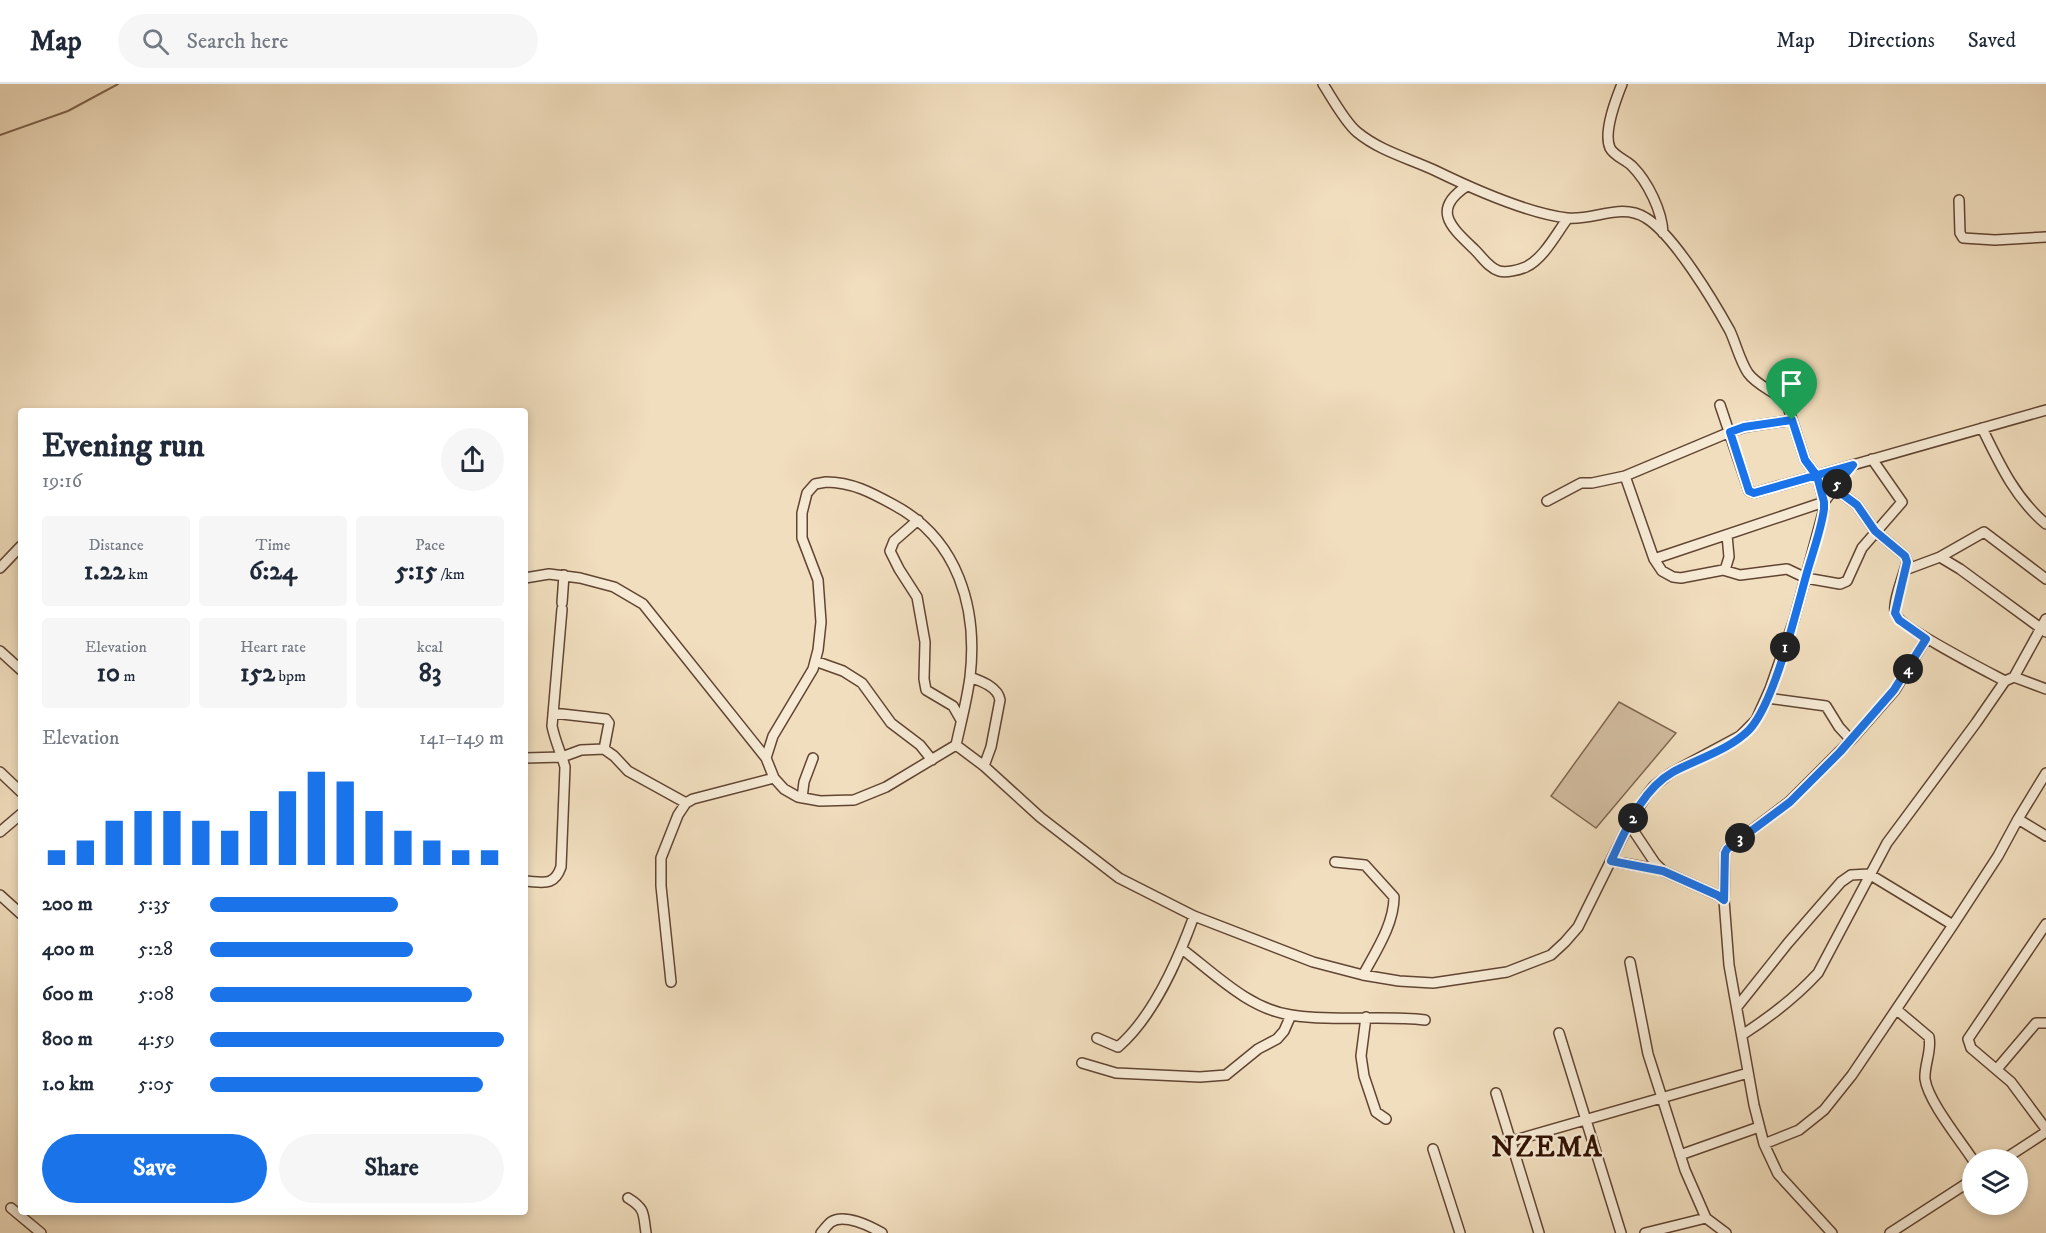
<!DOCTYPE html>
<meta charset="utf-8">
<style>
body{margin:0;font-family:"IM FELL DW Pica",serif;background:#f6f6f7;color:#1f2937;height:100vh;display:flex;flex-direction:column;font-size:22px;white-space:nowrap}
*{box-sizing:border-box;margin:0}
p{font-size:20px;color:#747a83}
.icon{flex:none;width:33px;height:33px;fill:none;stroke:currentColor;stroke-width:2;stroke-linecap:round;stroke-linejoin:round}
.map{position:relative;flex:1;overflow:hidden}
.side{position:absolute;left:18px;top:324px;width:510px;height:807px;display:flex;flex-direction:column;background:#fff;border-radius:6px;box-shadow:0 3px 9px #0003}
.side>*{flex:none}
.fabs{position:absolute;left:1962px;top:1065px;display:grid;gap:12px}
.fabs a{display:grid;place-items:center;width:66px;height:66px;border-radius:50%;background:#fff;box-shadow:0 3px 9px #0003;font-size:30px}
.pin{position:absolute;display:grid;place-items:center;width:51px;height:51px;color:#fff;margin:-62px -26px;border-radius:50% 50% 50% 0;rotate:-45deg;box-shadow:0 0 6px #0007}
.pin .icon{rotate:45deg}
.km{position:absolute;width:30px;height:30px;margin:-15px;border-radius:50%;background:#222;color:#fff;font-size:16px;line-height:30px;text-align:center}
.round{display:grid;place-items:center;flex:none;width:63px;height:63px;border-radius:32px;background:#f6f6f7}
.headline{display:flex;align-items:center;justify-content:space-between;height:102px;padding:0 24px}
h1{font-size:33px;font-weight:700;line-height:45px}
.figures{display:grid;grid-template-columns:repeat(3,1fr);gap:9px;height:102px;padding:6px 24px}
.figures div{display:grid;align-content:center;border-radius:6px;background:#f6f6f7;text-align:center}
.figures b{font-size:26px;font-weight:700}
.figures small{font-size:16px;font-weight:400}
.figures p{font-size:16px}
.chart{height:168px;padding:12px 24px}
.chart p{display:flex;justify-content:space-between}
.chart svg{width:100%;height:108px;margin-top:6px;stroke:#1a73e8;stroke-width:6}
.cta{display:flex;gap:12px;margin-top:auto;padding:12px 24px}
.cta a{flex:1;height:69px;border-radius:36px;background:#1a73e8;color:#fff;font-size:24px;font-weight:700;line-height:69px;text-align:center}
.cta a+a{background:#f6f6f7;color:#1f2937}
ul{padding:0 24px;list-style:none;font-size:20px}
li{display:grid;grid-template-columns:96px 72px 1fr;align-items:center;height:45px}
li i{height:15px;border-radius:8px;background:#1a73e8}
header{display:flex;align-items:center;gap:36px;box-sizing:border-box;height:84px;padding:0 30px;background:#fff;border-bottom:2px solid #e0e1e3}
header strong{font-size:28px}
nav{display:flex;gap:33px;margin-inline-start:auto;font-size:21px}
.search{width:420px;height:54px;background:#f6f6f7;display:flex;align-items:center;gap:15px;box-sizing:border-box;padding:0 21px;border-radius:33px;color:#747a83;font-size:22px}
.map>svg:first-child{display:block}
</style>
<header>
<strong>Map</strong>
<div class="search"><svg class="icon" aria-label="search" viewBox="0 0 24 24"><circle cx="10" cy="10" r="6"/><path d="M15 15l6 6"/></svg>Search here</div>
<nav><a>Map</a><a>Directions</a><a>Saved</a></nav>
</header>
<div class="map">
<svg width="2046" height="1149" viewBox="0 0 2046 1149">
<rect width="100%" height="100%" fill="#f1debe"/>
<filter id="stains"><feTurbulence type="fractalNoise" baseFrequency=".00333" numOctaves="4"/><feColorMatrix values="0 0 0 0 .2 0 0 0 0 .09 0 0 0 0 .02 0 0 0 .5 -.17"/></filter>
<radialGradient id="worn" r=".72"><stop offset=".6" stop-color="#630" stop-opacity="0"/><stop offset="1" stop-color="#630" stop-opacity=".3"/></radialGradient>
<path fill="#d0bb9e" stroke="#806650" stroke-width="1.5" d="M1619 618 1676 649 1596 744 1551 712Z"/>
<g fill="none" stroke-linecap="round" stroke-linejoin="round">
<path stroke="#7d634d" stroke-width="2" d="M0 51 68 27 118 0"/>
<defs>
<path id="minor" d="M1622 0C1616 15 1603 48 1610 64 1614 72 1626 76 1632 82 1648 98 1662 127 1663 149
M1467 102C1430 126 1452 144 1475 166 1482 173 1489 184 1499 187 1506 189 1519 186 1526 183 1544 174 1556 150 1568 134
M1959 116 1960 149 1963 154 1995 156 2046 153
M1720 321 1749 407 1754 409 2046 326
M1982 344C1999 379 2015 414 2046 440
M1625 392 1654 475 1662 487 1673 493 1681 494 1723 486 1740 491 1787 485 1806 494 1840 500 1847 497 1862 464 1902 418 1872 375
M826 398C852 398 872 409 894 421 958 455 978 524 970 593 967 616 961 638 956 661L886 703 854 716 820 717 798 713 784 705 774 694 766 674 773 652 813 585 818 566 821 538 818 496 802 454V429L807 409 815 400Z
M1834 404 1857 421 1875 447 1905 472 1907 478C1904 490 1893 517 1895 528 1897 542 1988 588 2005 597
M1547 417 1581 399H1592L1625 392 1730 348 1745 343 1792 336
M918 436 894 457 890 467 899 485 917 513 925 558 924 595 926 606 953 622 961 636
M1940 473 1960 485 2046 548
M1654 475 1824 418 1852 381
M0 484 21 462
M1725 486 1729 473 1727 451
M1905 486 1940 473 1984 448 2046 495
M525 494 549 490 580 494 614 503 643 520 766 674
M562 519 564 491
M0 567 21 586
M815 577 843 587 862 599 891 639 920 661 932 676
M970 593C981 597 998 603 1000 616L991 663 984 682
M2014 593 2046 605
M1767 614 1826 622 1839 643 1851 656 1895 606 1926 555
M553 629 606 635 609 639 604 665
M956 661 984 682 1040 733 1119 794 1194 832 1313 878 1363 891 1399 897 1433 899 1507 888 1551 871 1565 858 1578 843 1629 740 1646 712 1654 702 1671 689 1740 652 1756 636 1770 605 1794 536 1824 425V418L1817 392 1805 376 1787 320C1776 307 1758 303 1748 289 1740 277 1736 260 1730 247 1714 218 1674 151 1646 134 1621 118 1594 137 1567 134 1526 129 1471 104 1434 86 1408 74 1380 67 1357 48 1345 38 1332 14 1323 0
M525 674 562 673 581 666 604 665 614 672 628 687 686 719
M0 688 21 708
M2046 689 2018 735 2046 752
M802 714 804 698 813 674
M1629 740 1655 779 1663 787 1717 811 1724 816 1729 881 1754 1021 1764 1060 1778 1090 1832 1149
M0 748 21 730
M1611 777 1661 786
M1335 778 1365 781 1394 813C1394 840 1376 867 1363 891
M525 797C543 798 554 803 561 783L565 683C561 669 555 657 552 642L562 525
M0 811 21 830
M1724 816 1725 769 1727 765 1789 718 1851 656
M2046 840 1968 955 1971 964 2011 998 2046 1045
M1182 865C1215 890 1249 925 1291 931 1333 938 1381 931 1425 936
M1630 878 1648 970 1685 1086 1706 1134 1726 1149
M671 898 661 802V774L678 731 686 719 693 715 774 694
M1737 923 1788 859 1841 798 1851 791 1869 790 1953 841
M1897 926 1929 953C1932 967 1924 981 1925 995 1928 1017 1960 1056 1973 1076
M1366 933 1361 972 1364 992 1376 1028 1386 1035
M1559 949 1621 1149
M1742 951C1770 933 1795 914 1818 889L1887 759 1976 639 2005 597 2014 593 2046 535
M1097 954 1118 963C1154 932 1178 876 1194 832
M1082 979 1116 989 1200 993 1226 991 1258 965 1277 955 1284 947 1291 931
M1997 985 2036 939H2046
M1496 1009 1539 1149
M1512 1057 1748 989
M1764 1060 1799 1046 1824 1026 1852 991 1953 841 1998 772 2018 735
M1433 1065 1460 1149
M1680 1071 1759 1043
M2003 1076 2046 1048
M628 1114C646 1125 643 1130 646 1149
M11 1124 41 1149
M821 1149C824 1146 827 1141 831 1138 844 1129 870 1142 882 1149
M1645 1149 1706 1134
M1890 1149 1972 1096"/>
</defs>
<use href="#minor" stroke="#614532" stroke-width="12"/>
<use href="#minor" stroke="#f6ead5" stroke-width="9"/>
</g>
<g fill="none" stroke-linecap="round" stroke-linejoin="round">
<defs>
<path id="route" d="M1792 336 1805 376 1817 392 1824 418V425C1821 447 1812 470 1806 492 1796 528 1774 620 1749 646 1729 666 1697 675 1673 688 1641 706 1626 746 1611 777L1663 787 1717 811 1724 816 1725 769 1727 765 1790 718 1840 668 1894 606 1926 555 1899 536 1895 529 1907 478 1905 472 1875 447 1857 421 1834 404 1853 381 1754 409 1749 407 1730 348 1744 343 1792 336"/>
</defs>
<use href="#route" stroke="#fff" stroke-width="12"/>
<use href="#route" stroke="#1a73e8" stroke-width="8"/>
</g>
<g text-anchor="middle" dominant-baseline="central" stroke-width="4.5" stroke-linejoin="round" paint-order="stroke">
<g font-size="28" font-weight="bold" letter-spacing="1.5" fill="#311203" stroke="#f6ead5">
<text x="1547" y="1063">NZEMA</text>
</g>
</g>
<rect width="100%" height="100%" filter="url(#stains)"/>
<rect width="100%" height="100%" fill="url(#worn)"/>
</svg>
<div class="fabs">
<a><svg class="icon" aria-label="layers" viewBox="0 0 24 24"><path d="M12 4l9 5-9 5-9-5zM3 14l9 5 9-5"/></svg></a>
</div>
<div class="pin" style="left:1792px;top:336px;background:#1e9e55"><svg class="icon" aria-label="arrive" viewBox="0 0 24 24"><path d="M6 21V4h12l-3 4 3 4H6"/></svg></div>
<b class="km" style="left:1785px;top:563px">1</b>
<b class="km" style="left:1633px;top:734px">2</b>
<b class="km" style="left:1740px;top:754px">3</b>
<b class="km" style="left:1908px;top:585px">4</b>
<b class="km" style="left:1837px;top:400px">5</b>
<section class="side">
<div class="headline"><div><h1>Evening run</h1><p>19:16</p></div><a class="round"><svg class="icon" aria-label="share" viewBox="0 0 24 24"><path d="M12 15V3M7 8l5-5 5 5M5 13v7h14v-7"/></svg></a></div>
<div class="figures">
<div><p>Distance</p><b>1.22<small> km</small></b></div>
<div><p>Time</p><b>6:24</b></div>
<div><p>Pace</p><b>5:15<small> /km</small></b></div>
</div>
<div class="figures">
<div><p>Elevation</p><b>10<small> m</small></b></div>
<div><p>Heart rate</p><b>152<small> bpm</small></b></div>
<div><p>kcal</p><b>83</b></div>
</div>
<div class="chart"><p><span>Elevation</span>141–149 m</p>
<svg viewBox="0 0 160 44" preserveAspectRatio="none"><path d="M5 44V38M15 44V34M25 44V26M35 44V22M45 44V22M55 44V26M65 44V30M75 44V22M85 44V14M95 44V6M105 44V10M115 44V22M125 44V30M135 44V34M145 44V38M155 44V38"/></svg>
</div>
<ul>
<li><b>200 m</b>5:35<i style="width:64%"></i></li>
<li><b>400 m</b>5:28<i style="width:69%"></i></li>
<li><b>600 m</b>5:08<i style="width:89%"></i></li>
<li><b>800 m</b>4:59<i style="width:100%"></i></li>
<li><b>1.0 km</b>5:05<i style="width:93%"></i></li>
</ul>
<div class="cta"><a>Save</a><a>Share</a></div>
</section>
</div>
